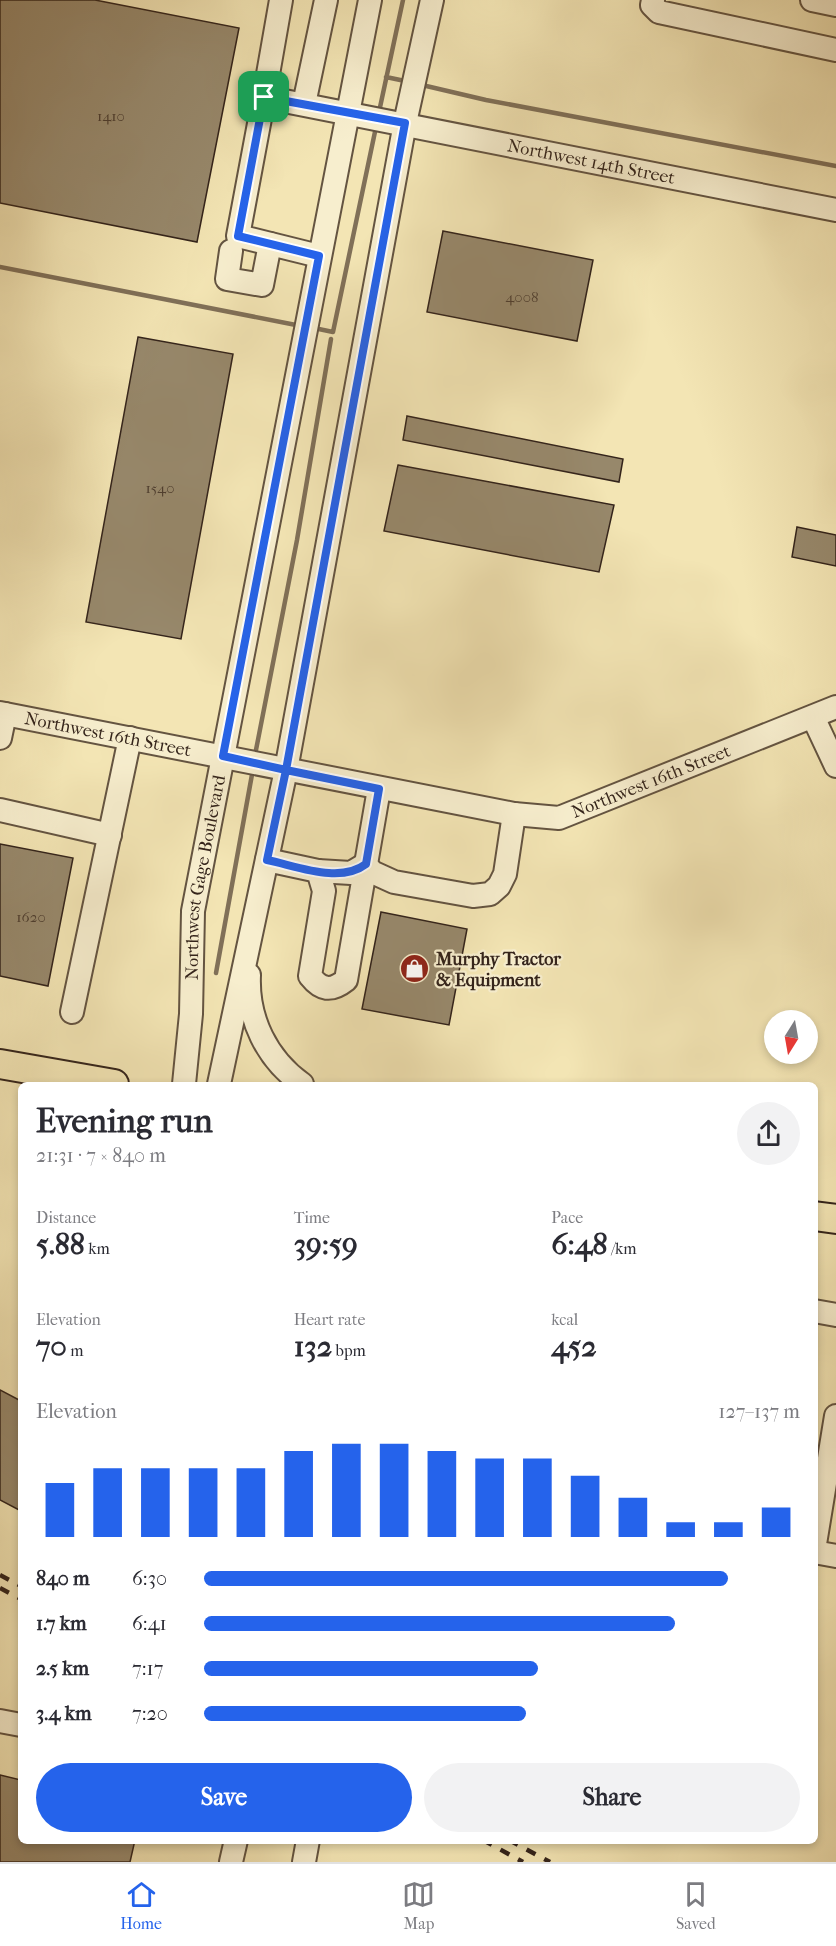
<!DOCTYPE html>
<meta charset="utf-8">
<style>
body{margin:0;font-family:"IM FELL French Canon",serif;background:#f2f2f3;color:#2b2b33;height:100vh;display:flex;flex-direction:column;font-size:22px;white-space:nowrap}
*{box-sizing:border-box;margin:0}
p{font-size:20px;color:#7c7c81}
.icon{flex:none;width:33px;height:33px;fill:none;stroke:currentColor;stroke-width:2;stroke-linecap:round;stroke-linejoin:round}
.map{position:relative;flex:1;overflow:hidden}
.panel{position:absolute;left:18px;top:1082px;width:800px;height:762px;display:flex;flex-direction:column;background:#fff;border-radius:9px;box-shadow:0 3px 9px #0003}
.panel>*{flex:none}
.needle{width:39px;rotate:191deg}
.fabs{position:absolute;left:764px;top:1010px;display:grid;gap:12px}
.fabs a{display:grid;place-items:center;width:54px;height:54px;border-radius:50%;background:#fff;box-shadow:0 3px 9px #0003;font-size:30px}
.pin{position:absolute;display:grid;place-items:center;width:51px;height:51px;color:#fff;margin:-26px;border-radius:12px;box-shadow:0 3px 9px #0006}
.round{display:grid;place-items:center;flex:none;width:63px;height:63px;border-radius:32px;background:#f2f2f3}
.headline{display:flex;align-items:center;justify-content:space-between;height:102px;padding:0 18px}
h1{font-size:33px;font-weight:800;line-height:45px}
.metrics{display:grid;grid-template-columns:repeat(3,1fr);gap:9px;height:102px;padding:6px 18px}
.metrics div{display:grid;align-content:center}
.metrics b{font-size:30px;font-weight:800}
.metrics small{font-size:16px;font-weight:400}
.metrics p{font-size:16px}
.chart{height:168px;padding:12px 18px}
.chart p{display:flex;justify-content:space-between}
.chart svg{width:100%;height:108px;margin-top:6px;stroke:#2563eb;stroke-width:6}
.cta{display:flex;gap:12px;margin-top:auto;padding:12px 18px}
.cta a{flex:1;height:69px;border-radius:36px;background:#2563eb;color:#fff;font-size:24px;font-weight:800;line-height:69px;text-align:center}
.cta a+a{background:#f2f2f3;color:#2b2b33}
ul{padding:0 18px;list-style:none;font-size:20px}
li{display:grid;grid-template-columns:96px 72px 1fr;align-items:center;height:45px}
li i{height:15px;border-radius:8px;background:#2563eb}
.menu{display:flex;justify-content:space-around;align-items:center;height:84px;border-top:2px solid #e1e1e2;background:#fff;font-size:16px;color:#7c7c81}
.menu a{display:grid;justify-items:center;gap:3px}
.menu .selected{color:#2563eb}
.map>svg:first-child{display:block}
</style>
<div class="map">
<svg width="836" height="1862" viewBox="0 0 836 1862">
<rect width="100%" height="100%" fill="#f3e5b4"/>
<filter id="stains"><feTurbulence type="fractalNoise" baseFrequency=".00333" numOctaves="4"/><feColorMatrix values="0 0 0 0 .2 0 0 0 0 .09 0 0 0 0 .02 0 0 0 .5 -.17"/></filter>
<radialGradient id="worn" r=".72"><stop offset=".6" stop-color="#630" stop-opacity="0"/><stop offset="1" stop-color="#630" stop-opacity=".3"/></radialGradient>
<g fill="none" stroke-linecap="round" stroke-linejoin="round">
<path stroke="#807058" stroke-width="4.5" d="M386 77 405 81
M422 85 486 100 836 166
M379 112 403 0
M0 267 296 325
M314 328 333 332 376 127
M255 755 297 540 331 339
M216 973 253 769"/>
</g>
<path fill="#97886b" stroke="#34241b" stroke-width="1.5" d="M0 0H95L239 28 197 242 0 203Z
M443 231 593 260 577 341 427 312Z
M138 337 233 354 181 639 86 622Z
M407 416 623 459 619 482 403 440Z
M398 465 614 505 599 572 384 531Z
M797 527 836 535V566L792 557Z
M0 844 73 858 48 986 0 976Z
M381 912 467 929 449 1025 362 1009Z
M0 1390 21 1401V1511L0 1500Z
M0 1775 21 1780V1840H135L130 1862H0Z"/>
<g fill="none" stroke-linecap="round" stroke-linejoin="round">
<defs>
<g id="minor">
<path id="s1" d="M281 0 264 97 836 210"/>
<path d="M653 0 652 5 659 12 836 50"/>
<path d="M812 0 836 5"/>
<path d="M264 97 238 236 319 256"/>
<path d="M304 104 326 0"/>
<path d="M231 251 227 279 262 285 270 244"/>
<path id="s2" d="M0 713 514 814 559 818 836 707"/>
<path d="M813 717 836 766"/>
<path d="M0 738 5 714"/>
<path d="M379 789 366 864 372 872 394 882 473 896 490 894 499 886 505 874 514 814"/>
<path d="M0 810 110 835"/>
<path d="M267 860 318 871 324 891 310 976C321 990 331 992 346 980L366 864"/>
<path d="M318 871 351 873 366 864"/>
<path d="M249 975C247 1019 267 1059 302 1084"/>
<path d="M72 1012 130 738"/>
<path id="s3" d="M184 1084 191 1014 193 911 370 0"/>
<path d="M219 1084 286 770 405 123 432 0"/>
<path d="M814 1311 836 1315"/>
<path d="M814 1550 836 1416"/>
<path d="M814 1552 836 1556"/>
<path d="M0 1721 21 1725"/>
<path d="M231 1862 236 1840"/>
<path d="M304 1862 308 1840"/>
</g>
<path id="major" d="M0 1064 114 1084
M814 1216 836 1219"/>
</defs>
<use href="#minor" stroke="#645441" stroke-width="26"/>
<use href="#major" stroke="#34241b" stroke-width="32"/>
<use href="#minor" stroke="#f7eece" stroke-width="22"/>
<use href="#major" stroke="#f3e5b4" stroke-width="28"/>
<path stroke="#34241b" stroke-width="4.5" stroke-dasharray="10 10" stroke-linecap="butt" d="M0 1575 21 1586
M0 1588 21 1599
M483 1840 523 1862
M509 1840 550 1862"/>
</g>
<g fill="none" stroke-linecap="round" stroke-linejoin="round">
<defs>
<path id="route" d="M264 97 238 236 319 256 223 756 286 770 267 860C297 866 340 884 366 864L379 789 286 770 405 123 264 97"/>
</defs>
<use href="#route" stroke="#fff" stroke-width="12"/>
<use href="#route" stroke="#2563eb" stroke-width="8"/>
</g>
<defs>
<symbol id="shop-disc" viewBox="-11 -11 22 22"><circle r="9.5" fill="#8f2418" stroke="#f7eece"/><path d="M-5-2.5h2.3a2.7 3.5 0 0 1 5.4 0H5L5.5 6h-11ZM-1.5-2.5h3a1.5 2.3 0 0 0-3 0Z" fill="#fff"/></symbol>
</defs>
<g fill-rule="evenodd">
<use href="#shop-disc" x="398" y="952" width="33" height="33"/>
</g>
<g text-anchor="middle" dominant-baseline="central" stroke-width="4.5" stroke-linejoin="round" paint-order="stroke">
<g font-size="15" fill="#4d3d2f">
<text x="111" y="116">1410</text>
<text x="522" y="297">4008</text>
<text x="160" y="488">1540</text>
<text x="31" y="917">1620</text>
</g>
<g font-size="18" fill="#34241b" stroke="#f7eece">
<text stroke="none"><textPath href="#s1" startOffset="432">Northwest 14th Street</textPath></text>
<text stroke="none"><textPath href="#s2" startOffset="110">Northwest 16th Street</textPath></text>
<text stroke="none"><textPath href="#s2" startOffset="668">Northwest 16th Street</textPath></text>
<text stroke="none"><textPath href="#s3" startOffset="208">Northwest Gage Boulevard</textPath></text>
</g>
<g font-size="18" font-weight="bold" fill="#34241b" stroke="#f7eece" text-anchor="start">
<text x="436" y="959">Murphy Tractor<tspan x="436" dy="21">&amp; Equipment</tspan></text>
</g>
</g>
<rect width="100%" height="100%" filter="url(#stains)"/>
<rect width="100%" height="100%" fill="url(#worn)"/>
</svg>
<div class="fabs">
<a><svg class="needle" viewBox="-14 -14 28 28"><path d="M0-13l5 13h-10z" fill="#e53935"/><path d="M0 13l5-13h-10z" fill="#7c7c81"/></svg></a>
</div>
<div class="pin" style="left:264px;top:97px;background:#1e9e55"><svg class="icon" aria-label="arrive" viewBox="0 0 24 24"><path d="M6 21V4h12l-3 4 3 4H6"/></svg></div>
<section class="panel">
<div class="headline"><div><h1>Evening run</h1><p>21:31 · 7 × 840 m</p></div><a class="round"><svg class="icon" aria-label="share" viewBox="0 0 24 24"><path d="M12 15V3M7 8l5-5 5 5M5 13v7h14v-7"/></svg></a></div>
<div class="metrics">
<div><p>Distance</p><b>5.88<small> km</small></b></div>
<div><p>Time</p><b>39:59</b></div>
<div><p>Pace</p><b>6:48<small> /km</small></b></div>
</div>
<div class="metrics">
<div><p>Elevation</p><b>70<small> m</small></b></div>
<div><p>Heart rate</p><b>132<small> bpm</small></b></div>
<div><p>kcal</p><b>452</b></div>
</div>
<div class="chart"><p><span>Elevation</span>127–137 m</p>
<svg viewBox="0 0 160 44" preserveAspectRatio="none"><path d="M5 44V22M15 44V16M25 44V16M35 44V16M45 44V16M55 44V9M65 44V6M75 44V6M85 44V9M95 44V12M105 44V12M115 44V19M125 44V28M135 44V38M145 44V38M155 44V32"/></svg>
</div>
<ul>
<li><b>840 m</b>6:30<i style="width:88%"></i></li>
<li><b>1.7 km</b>6:41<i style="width:79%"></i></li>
<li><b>2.5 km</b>7:17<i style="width:56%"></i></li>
<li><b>3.4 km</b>7:20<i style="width:54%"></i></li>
</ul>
<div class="cta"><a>Save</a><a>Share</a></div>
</section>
</div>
<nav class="menu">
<a class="selected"><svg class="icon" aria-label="home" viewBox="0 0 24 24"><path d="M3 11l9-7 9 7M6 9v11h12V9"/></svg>Home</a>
<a><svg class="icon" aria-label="map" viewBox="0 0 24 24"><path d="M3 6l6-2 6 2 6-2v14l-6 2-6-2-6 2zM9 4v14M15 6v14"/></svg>Map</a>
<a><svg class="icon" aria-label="saved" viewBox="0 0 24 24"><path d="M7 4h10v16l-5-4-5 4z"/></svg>Saved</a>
</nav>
